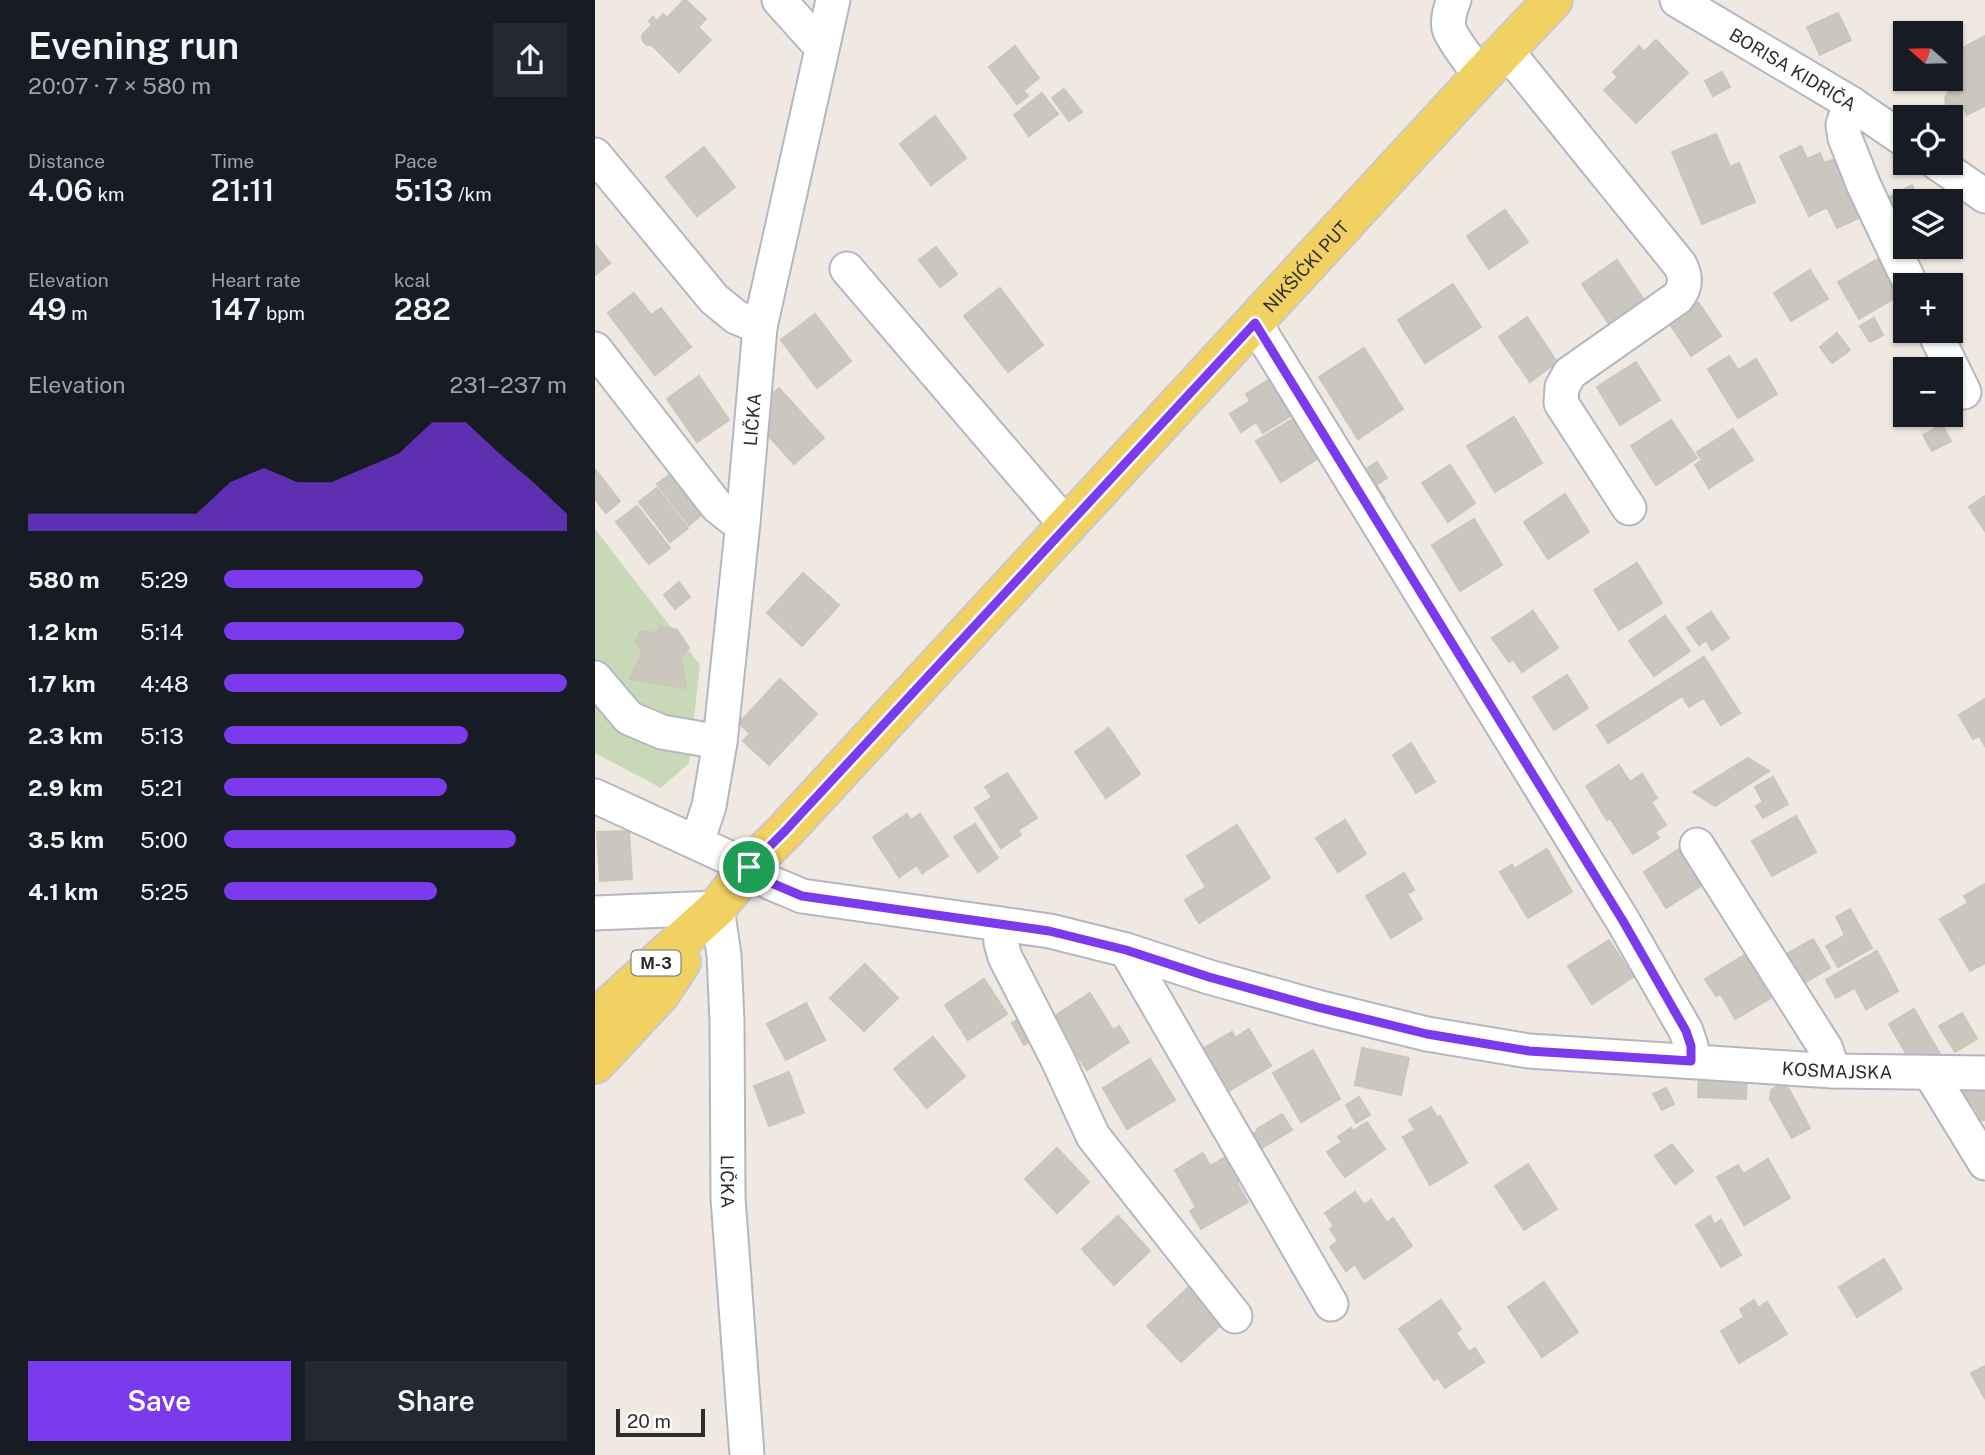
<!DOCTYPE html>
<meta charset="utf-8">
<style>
body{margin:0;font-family:"Public Sans",sans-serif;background:#242831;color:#f1f3f6;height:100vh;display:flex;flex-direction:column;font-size:26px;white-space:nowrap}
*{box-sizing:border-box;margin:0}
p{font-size:23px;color:#9ea1a6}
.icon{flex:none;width:38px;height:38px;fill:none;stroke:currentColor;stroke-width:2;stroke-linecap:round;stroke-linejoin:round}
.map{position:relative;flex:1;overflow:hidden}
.side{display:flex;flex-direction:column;background:#171b24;width:595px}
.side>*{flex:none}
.needle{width:46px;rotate:290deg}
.fabs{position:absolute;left:1298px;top:21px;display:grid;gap:14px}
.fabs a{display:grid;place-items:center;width:70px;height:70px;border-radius:0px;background:#171b24;box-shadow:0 2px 5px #0004;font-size:35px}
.scale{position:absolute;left:21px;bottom:18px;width:89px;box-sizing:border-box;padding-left:7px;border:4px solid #2e2e2e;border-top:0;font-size:19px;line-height:24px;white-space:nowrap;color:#2e2e2e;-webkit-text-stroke:5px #fff;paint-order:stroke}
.pin{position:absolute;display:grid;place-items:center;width:60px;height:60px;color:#fff;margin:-30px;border:4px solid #fff;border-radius:50%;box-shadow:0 2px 7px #0007}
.round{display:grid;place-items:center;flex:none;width:74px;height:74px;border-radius:0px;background:#242831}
.summary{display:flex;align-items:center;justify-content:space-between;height:119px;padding:0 28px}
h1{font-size:38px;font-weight:600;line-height:52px}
.metrics{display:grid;grid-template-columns:repeat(3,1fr);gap:10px;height:119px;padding:7px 28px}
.metrics div{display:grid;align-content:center}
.metrics b{font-size:30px;font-weight:600}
.metrics small{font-size:19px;font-weight:400}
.metrics p{font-size:19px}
.chart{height:196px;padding:14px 28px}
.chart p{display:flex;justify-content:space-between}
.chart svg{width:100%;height:126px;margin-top:7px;fill:#7c3aed;opacity:.7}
.action{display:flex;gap:14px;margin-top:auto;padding:14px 28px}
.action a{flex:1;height:80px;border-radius:0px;background:#7c3aed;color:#fff;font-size:28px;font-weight:600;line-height:80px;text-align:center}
.action a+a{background:#242831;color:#f1f3f6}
ul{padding:0 28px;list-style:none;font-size:23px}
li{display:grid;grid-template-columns:112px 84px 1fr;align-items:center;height:52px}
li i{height:18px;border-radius:9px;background:#7c3aed}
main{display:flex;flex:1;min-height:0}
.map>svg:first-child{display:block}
</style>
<main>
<section class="side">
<div class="summary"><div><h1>Evening run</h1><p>20:07 · 7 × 580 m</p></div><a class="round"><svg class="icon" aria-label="share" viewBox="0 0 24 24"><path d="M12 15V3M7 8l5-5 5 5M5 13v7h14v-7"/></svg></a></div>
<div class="metrics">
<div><p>Distance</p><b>4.06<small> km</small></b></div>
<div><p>Time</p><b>21:11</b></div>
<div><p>Pace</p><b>5:13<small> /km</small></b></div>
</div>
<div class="metrics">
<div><p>Elevation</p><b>49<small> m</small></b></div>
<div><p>Heart rate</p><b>147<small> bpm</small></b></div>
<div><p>kcal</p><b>282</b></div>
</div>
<div class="chart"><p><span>Elevation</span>231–237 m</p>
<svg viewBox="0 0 160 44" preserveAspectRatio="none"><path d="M0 44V38L10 38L20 38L30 38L40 38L50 38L60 27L70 22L80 27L90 27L100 22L110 17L120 6L130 6L140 17L150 27L160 38V44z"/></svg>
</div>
<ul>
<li><b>580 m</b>5:29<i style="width:58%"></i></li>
<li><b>1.2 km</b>5:14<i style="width:70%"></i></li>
<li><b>1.7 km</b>4:48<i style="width:100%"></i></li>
<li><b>2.3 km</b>5:13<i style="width:71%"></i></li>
<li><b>2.9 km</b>5:21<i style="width:65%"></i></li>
<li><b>3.5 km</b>5:00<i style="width:85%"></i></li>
<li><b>4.1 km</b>5:25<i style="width:62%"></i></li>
</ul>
<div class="action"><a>Save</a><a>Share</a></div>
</section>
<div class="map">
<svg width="1390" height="1455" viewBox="0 0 1390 1455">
<rect width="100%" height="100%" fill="#efe9e1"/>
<path fill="#c8d9b8" d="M0 529 105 665 94 763 66 788 0 753Z"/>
<path fill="#cbc7bf" stroke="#cbc5ba" stroke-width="2" d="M89 0H91L111 19 103 27 116 40 84 72 57 45H52L48 41 47 35 57 25 54 21 58 17 62 21 68 14 72 18Z
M1243 13 1256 40 1225 55 1212 27Z
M1390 36V106L1372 115 1369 108 1363 111 1356 110 1351 104 1350 98 1354 91 1359 89 1354 79H1356V54Z
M1061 40 1093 73 1041 123 1009 90 1023 77 1018 72 1044 46 1049 52Z
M420 46 444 78 428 91 433 96 422 104 394 67Z
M1127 72 1135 87 1118 96 1110 81Z
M469 89 487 112 474 121 457 98Z
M447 93 463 114 434 136 419 115Z
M340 116 371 158 336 185 305 144Z
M1121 134 1135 167 1144 163 1160 202 1107 224 1077 152Z
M1206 146 1212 159 1225 153 1229 163 1239 159 1244 169 1254 164 1267 190 1214 216 1185 156Z
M109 147 140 187 102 216 71 177Z
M1317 185 1324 199 1333 194 1337 201H1311V241L1289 200Z
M1267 190 1277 212 1242 228 1232 207Z
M910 210 933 242 894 269 872 236Z
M0 244 15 263 0 275Z
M341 247 362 274 345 287 324 260Z
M1286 257 1307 294 1264 319 1243 282Z
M1022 260 1049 300 1014 324 987 284Z
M1215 270 1233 299 1196 321 1179 293Z
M858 284 886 327 830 363 803 320Z
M405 288 448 345 413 372 369 316Z
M39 293 56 315 66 308 96 347 60 375 13 313Z
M1103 302 1126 336 1096 356 1073 321Z
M220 314 256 361 222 388 186 340Z
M932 317 962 362 935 382 904 337Z
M1279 318 1288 335 1275 342 1265 326Z
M1242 333 1255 350 1237 363 1225 347Z
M769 348 808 409 763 439 724 377Z
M1134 356 1143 370 1161 359 1182 394 1143 418 1113 369Z
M1041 362 1065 400 1025 425 1002 387Z
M1311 373V400L1300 379Z
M104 376 134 420 102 442 72 399Z
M675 379 697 415 668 433 661 422 646 432 635 414 655 401 651 394Z
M184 388 229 438 199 464 172 434 175 431 164 418 177 406 171 400Z
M701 417 725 457 686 482 661 441Z
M919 417 947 463 900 492 872 446Z
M1076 420 1102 458 1061 485 1036 446Z
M1347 425 1356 441 1337 451 1328 435Z
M1138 429 1158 460 1114 488 1100 465 1107 460 1102 452Z
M782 462 792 478 781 485 790 498 778 506 759 477Z
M855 465 880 503 853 522 827 483Z
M0 469 25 501 11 513 0 499Z
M82 469 113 510 94 525 62 484Z
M62 488 93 528 75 542 44 502Z
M970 494 994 532 953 559 929 522Z
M1390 496V531L1374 507Z
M42 506 75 548 54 564 21 522Z
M879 519 907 565 865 591 837 545Z
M1042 563 1067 603 1024 630 999 590Z
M208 573 244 605 207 646 172 613Z
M84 582 95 597 80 609 69 595Z
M938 611 963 648 927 672 918 659 914 662 897 638Z
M1116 612 1134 638 1117 650 1111 640 1104 645 1092 628Z
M1070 616 1095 651 1059 676 1034 641Z
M65 626 82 630 94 648 86 658 91 688 35 679 47 653 41 641 45 631 62 633Z
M1109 657 1145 713 1126 725 1109 698 1094 707 1087 696 1013 743 1002 725Z
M972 675 993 708 959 730 938 697Z
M185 679 222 714 174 765 148 741 155 734 144 723Z
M1390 699V746L1384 736 1378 739 1364 715Z
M514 728 545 774 511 798 480 752Z
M816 743 840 782 821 793 798 755Z
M1153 758 1174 771 1120 806 1098 792Z
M1024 765 1035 782 1047 774 1062 798 1056 802 1071 825 1060 832 1064 838 1038 854 1015 818 1012 820 991 786Z
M412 773 442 818 423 830 426 835 406 848 380 808 397 797 390 787Z
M1178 777 1193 804 1168 818 1161 806 1168 802 1160 787Z
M312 814 316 820 325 814 353 856 327 873 322 865 304 877 278 837Z
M1201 816 1221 852 1177 876 1157 841Z
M750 820 771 854 743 872 721 838Z
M380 824 403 858 383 872 359 837Z
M642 825 675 878 604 923 590 900 611 887 592 856Z
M34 831 37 879 5 881 2 832Z
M1086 848 1109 884 1071 908 1049 872Z
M952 849 977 892 933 918 905 872 917 865 919 869Z
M809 873 819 890 812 894 827 919 796 938 771 896Z
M1390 884V963L1375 971 1345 919 1373 903 1369 896Z
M1255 909 1277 948 1243 967 1231 946 1250 935 1241 917Z
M1218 939 1235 968 1206 985 1188 956Z
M1014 940 1038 977 997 1004 973 966Z
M1156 951 1181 995 1140 1019 1126 994 1121 996 1110 979Z
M1282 951 1303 991 1271 1009 1260 988 1241 998 1231 980Z
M270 964 303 998 269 1031 235 998Z
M389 979 412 1014 373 1040 350 1005Z
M495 993 518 1030 524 1026 534 1042 492 1070 457 1018Z
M211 1003 230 1040 191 1060 172 1024Z
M1319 1009 1346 1056 1315 1060 1294 1024Z
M1367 1013 1382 1039 1360 1052 1344 1026Z
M432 1015 444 1037 429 1045 417 1023Z
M654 1029 676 1066 627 1095 602 1052 637 1032 640 1038Z
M338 1037 370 1076 332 1108 299 1069Z
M767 1048 814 1058 806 1095 760 1085Z
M718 1050 745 1099 706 1122 678 1073Z
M555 1059 580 1100 532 1129 508 1088Z
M194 1072 209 1113 174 1126 159 1086Z
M1104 1073 1152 1075 1151 1099 1103 1097Z
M1190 1082 1215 1128 1197 1138 1175 1099 1176 1090Z
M1364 1086H1390V1120H1382V1109L1374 1110V1103H1364Z
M1071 1088 1079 1104 1067 1110 1058 1094Z
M764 1097 775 1115 761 1123 751 1105Z
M836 1107 842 1117 845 1116 872 1163 835 1185 808 1137 820 1130 814 1120Z
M687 1114 697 1130 658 1153 650 1139 663 1131 662 1129Z
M772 1122 790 1149 750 1177 732 1152 747 1142 743 1137 756 1128 758 1131Z
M1077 1144 1098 1171 1080 1184 1060 1156Z
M462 1148 494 1182 462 1213 430 1179Z
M608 1153 615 1166 632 1156 646 1180 642 1183 653 1202 606 1229 595 1211 601 1207 580 1170Z
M1173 1159 1195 1198 1149 1225 1122 1177 1143 1165 1148 1174Z
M933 1164 962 1209 929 1230 900 1186Z
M760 1192 769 1205 776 1200 792 1223 798 1218 817 1246 769 1279 760 1264 751 1271 735 1247 743 1241 735 1229 739 1226 730 1213Z
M523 1216 555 1251 519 1285 487 1249Z
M1115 1216 1119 1224 1126 1220 1146 1255 1126 1267 1101 1225Z
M1289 1259 1307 1289 1262 1317 1244 1287Z
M949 1282 983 1332 947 1357 913 1307Z
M596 1285 630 1321 586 1362 552 1326Z
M846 1300 866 1329 861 1333 874 1352 880 1348 889 1362 850 1388 843 1378 839 1380 804 1329Z
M1159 1300 1163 1308 1172 1302 1192 1334 1144 1363 1126 1331 1149 1317 1145 1309Z
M1390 1366V1399L1376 1373Z"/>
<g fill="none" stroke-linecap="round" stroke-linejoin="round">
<defs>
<g id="minor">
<path d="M184 0 227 48"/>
<path d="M859 0C856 6 852 20 854 28 856 38 879 67 886 76"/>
<path id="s1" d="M1082 0 1257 104 1311 141"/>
<path d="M911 50 1085 265C1092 278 1091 287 1082 298L975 373 967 387 966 403 1034 508"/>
<path d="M1257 104 1250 118 1248 125 1250 138 1269 186 1316 285"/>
<path d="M0 155 119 299 141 317 165 327"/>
<path d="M1342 163 1390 196"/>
<path d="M252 269 472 526"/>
<path d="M660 323 1028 921 1091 1031 1096 1046V1061"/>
<path d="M1339 331 1369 392"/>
<path d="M0 349 122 506 137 518 148 522"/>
<path d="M0 678 34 718 67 732 125 742"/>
<path id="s2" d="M0 796 154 867 174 882 207 896 455 931 531 950 614 977 722 1007 832 1034 934 1051 1238 1071 1390 1073"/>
<path id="s3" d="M102 842 114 806 125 742 148 522 165 327 238 0"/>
<path d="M1102 845 1231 1049 1238 1071"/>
<path id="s4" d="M0 913 122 908 129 955 132 1021 133 1198 152 1455"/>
<path d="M405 924 406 943 410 957 463 1060 498 1136 640 1316"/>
<path d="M531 950 736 1304"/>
<path d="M1335 1073 1390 1163"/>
</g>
<g id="major">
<path id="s5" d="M0 1019 122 908 154 867 190 831 886 76 958 0"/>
<path d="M0 1064 65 994 86 962"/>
</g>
</defs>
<use href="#minor" stroke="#b4b7c1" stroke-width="37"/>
<use href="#major" stroke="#c9c9c9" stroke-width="42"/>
<use href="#minor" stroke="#fff" stroke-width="33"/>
<use href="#major" stroke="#f2d163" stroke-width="38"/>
</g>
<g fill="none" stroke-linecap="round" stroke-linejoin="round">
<defs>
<path id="route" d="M660 323 1028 921 1091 1031 1096 1046V1061L934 1051 832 1034 722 1007 614 977 531 950 454 931 207 896 174 882 154 867 190 831Z"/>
</defs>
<use href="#route" stroke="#fff" stroke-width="14"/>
<use href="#route" stroke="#7c3aed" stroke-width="9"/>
</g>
<g text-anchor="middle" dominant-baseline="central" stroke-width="7" stroke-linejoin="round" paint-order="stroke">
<rect fill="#fff" stroke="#6d6d6d" stroke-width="2" x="36.5" y="950.5" width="49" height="25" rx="5"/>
<g font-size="16" font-weight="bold" fill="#2e2e2e">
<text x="61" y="963">M-3</text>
</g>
<g font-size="18" fill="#2e2e2e" stroke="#fff">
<text stroke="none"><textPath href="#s1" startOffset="135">BORISA KIDRIČA</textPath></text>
<text stroke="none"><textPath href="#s5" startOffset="1036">NIKŠIĆKI PUT</textPath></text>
<text stroke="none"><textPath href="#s3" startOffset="427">LIČKA</textPath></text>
<text stroke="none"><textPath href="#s2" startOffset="1284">KOSMAJSKA</textPath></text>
<text stroke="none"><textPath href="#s4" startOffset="396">LIČKA</textPath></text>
</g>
</g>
</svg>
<div class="fabs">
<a><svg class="needle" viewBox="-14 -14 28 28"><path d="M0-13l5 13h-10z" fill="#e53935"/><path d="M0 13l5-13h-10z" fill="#9ea1a6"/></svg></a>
<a><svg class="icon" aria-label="locate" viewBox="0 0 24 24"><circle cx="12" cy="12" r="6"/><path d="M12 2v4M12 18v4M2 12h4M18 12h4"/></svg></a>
<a><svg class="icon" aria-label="layers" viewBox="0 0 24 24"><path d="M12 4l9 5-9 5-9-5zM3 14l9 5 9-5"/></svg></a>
<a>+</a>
<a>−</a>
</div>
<div class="scale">20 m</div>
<div class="pin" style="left:154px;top:867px;background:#1e9e55"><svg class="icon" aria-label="arrive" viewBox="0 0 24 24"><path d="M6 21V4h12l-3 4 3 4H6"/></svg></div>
</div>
</main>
